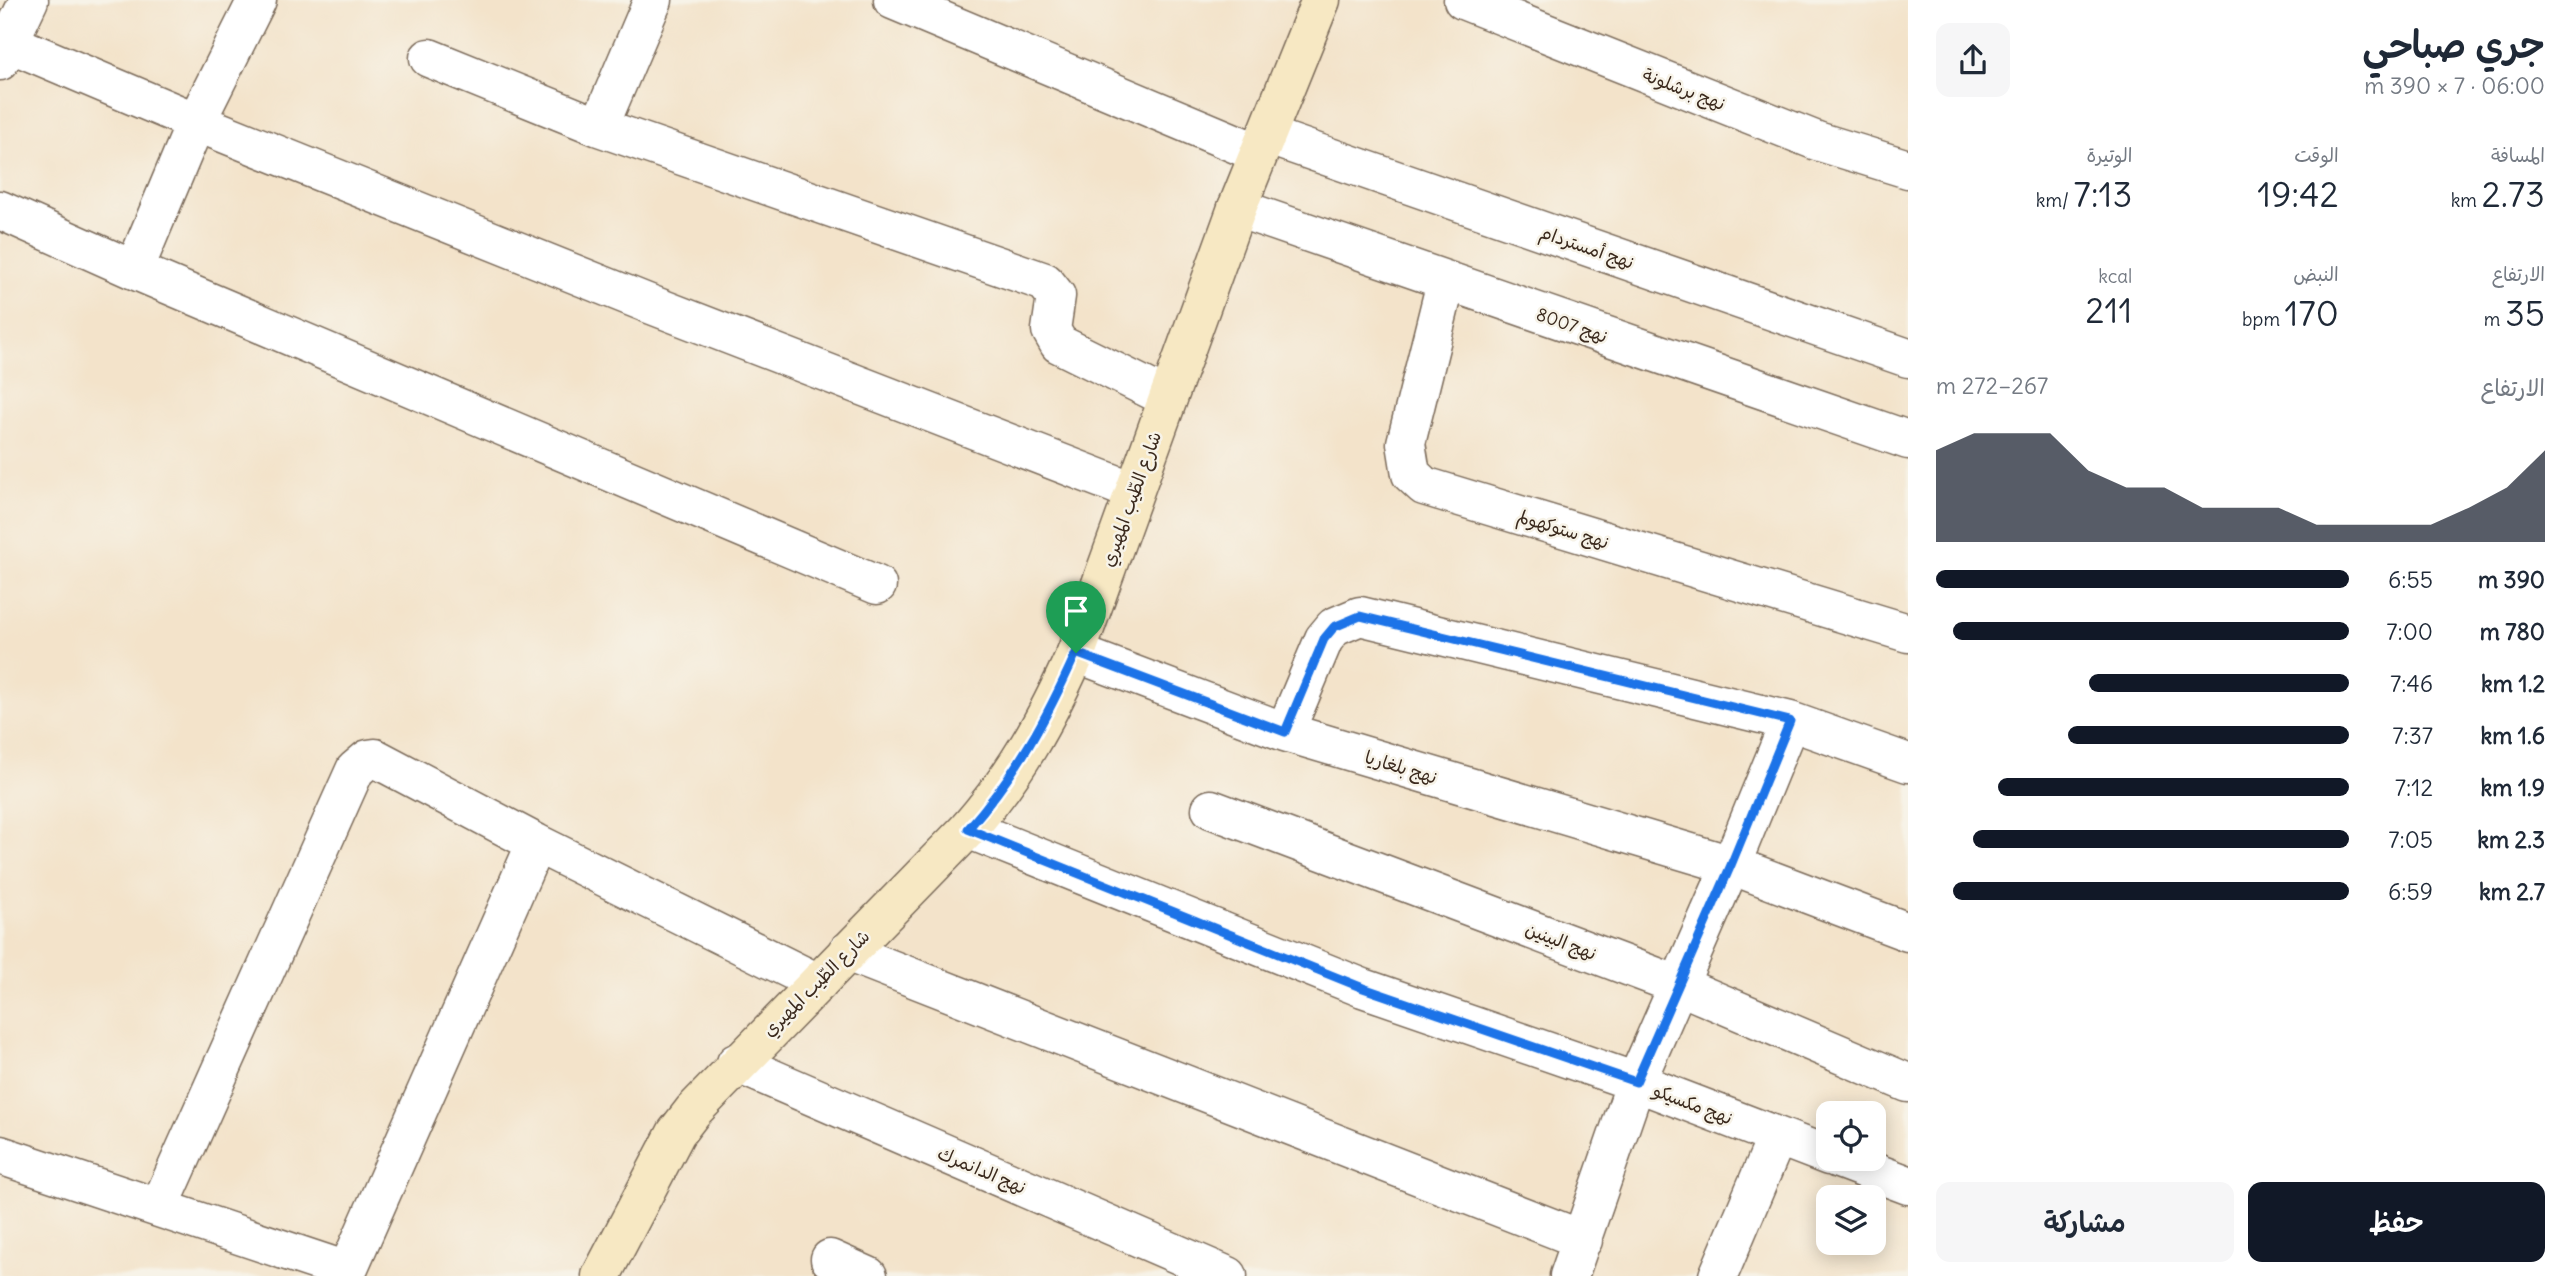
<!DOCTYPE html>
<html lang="ar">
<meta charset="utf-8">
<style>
body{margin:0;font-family:Delius,"Playpen Sans Arabic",sans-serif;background:#f6f6f7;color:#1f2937;direction:rtl;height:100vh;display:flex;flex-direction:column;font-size:26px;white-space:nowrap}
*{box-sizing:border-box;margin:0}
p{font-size:23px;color:#747a83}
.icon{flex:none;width:38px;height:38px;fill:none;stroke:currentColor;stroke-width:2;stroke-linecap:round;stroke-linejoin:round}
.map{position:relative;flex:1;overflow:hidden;direction:ltr}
.sheet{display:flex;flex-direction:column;background:#fff;width:665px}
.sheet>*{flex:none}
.controls{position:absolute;left:1816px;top:1101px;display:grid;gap:14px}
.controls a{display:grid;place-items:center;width:70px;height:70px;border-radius:14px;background:#fff;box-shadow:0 4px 18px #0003;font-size:35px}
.pin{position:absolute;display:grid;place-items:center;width:60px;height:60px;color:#fff;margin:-72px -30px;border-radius:50% 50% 50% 0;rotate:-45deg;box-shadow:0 0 7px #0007}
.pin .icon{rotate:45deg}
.round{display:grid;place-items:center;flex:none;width:74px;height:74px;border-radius:14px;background:#f6f6f7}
.head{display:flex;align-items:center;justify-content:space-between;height:119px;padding:0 28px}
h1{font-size:38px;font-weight:600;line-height:52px}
.stats{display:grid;grid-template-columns:repeat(3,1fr);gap:10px;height:119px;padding:7px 28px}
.stats div{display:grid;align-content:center}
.stats b{font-size:35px;font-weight:600}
.stats small{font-size:19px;font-weight:400}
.stats p{font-size:19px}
.chart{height:196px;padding:14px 28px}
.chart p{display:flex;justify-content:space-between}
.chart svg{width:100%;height:126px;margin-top:7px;fill:#111827;opacity:.7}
.primary-button{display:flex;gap:14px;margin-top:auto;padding:14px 28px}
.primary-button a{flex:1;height:80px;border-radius:14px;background:#111827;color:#fff;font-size:28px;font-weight:600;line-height:80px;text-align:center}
.primary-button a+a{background:#f6f6f7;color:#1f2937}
ul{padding:0 28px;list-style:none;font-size:23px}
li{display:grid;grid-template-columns:112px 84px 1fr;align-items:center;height:52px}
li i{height:18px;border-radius:9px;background:#111827}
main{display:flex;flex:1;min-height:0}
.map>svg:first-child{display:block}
</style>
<main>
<section class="sheet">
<div class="head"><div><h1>جري صباحي</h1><p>06:00 · 7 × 390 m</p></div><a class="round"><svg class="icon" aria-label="share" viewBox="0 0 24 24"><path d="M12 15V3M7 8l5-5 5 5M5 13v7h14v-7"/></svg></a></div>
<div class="stats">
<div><p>المسافة</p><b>2.73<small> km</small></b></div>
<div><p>الوقت</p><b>19:42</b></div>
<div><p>الوتيرة</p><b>7:13<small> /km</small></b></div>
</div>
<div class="stats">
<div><p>الارتفاع</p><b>35<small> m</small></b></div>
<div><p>النبض</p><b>170<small> bpm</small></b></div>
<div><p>kcal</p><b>211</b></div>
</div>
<div class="chart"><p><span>الارتفاع</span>267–272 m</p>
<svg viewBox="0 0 160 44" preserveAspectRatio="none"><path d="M0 44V12L10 6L20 6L30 6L40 19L50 25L60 25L70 32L80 32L90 32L100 38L110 38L120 38L130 38L140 32L150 25L160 12V44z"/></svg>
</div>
<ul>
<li><b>390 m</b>6:55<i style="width:100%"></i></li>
<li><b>780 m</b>7:00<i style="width:96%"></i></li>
<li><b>1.2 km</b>7:46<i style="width:63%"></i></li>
<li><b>1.6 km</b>7:37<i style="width:68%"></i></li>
<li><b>1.9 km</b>7:12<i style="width:85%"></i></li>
<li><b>2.3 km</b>7:05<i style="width:91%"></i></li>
<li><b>2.7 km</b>6:59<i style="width:96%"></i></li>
</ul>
<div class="primary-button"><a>حفظ</a><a>مشاركة</a></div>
</section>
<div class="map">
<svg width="1908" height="1276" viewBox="0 0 1908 1276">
<rect width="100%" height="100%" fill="#f7f3e8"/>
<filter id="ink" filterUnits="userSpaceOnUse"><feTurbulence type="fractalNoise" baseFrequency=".0143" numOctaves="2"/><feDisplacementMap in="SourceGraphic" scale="14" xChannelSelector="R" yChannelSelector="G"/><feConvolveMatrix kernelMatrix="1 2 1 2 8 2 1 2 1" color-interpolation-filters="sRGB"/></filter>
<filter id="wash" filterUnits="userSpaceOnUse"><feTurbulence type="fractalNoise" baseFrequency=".00686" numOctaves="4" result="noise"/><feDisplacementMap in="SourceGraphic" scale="28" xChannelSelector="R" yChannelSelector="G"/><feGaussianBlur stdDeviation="1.57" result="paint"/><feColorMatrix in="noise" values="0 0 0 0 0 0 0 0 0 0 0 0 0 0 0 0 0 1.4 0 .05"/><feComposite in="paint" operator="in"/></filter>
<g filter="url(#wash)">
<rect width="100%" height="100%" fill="#f3e3ca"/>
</g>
<g filter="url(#ink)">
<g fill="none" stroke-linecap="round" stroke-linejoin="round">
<defs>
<path id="street" d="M893 0 1258 153
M1463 0 1817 141 1908 169
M0 39 196 122 647 303 1133 491
M429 58 599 127 1045 282 1056 296 1051 330 1059 344 1168 398
M0 61 29 0
M599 127 653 0
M1266 135 1908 358
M1237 208 1908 440
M0 210 134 270 877 585
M134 270 196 122 257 0
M1446 282 1406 443 1411 474 1424 486 1908 633
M1076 653 1285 732 1731 865 1908 932
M1285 732 1324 639 1334 627 1360 616 1790 721
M1211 809 1678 985 1908 1083
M968 829 1363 988 1636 1082 1829 1156
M847 952 1583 1240
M736 1063 1228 1276
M0 1155 347 1271
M1836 1158 1908 1185
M159 1208 355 770 368 759 375 758 536 843 818 983
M830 1259 868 1276
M345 1276 536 843
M1569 1276 1636 1082 1731 865 1790 721 1908 763
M1718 1276 1777 1137"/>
<path id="secondary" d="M601 1276 676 1133 693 1111 968 829C1017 773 1046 720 1076 653L1237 208 1321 0"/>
</defs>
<use href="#street" stroke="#7b6b5a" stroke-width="41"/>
<use href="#secondary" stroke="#7b6b5a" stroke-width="41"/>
<use href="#street" stroke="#fff" stroke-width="38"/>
<use href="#secondary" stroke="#f7e8c3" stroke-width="38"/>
</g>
</g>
<g fill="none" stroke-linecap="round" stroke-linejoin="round" filter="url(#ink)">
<defs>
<path id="route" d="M1360 616 1790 721 1731 865 1636 1082 1363 988 968 829C1017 773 1046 720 1076 653L1285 732 1324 639 1334 627Z"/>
</defs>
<use href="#route" stroke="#fff" stroke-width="14"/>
<use href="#route" stroke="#1a73e8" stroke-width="9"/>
</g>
<g text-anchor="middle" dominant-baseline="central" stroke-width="5" stroke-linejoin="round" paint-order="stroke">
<g font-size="18" fill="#3b2a1e" stroke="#f7f3e8">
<text transform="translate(1684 89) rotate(21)">نهج برشلونة</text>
<text transform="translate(1587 247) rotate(19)">نهج أمستردام</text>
<text transform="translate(1572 325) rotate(19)">نهج 8007</text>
<text transform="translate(1131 499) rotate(-70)">شارع الطّيب المهيري</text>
<text transform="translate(1563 529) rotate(17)">نهج ستوكهولم</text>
<text transform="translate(1401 767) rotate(17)">نهج بلغاريا</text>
<text transform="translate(1561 941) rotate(21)">نهج البينين</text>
<text transform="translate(816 983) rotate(-45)">شارع الطّيب المهيري</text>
<text transform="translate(1693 1104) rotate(21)">نهج مكسيكو</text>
<text transform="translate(982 1170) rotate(23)">نهج الدانمرك</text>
</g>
</g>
</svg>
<div class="controls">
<a><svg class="icon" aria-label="locate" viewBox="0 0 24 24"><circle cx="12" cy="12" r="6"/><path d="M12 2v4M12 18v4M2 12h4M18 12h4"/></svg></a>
<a><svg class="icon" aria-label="layers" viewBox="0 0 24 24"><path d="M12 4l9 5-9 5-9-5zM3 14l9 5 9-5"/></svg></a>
</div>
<div class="pin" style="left:1076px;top:653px;background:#1e9e55"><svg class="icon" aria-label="arrive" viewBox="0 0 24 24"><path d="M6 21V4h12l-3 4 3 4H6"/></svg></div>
</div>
</main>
